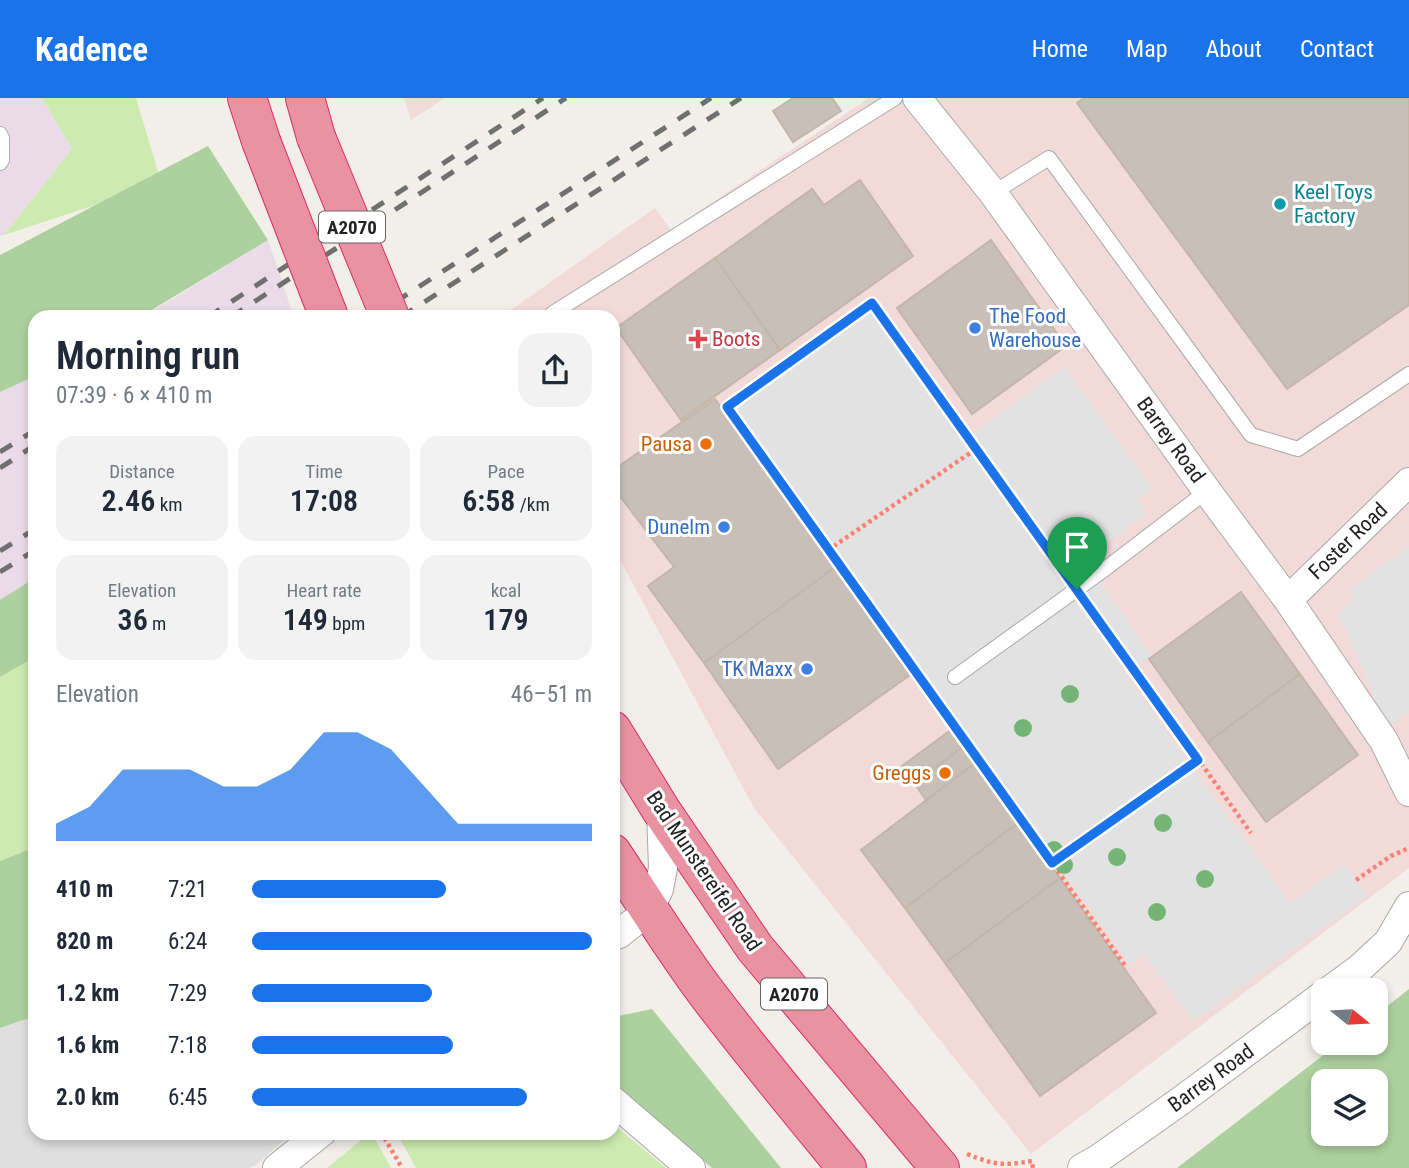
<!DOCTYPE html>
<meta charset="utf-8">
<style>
body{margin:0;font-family:"Roboto Condensed",sans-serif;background:#f2f2f3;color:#1f2937;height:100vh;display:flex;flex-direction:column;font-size:26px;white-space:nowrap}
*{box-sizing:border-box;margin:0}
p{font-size:23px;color:#747a83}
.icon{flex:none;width:38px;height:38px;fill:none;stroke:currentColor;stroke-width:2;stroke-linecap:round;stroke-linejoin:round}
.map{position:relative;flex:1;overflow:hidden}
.drawer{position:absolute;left:28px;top:212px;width:592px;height:830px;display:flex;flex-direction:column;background:#fff;border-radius:21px;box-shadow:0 4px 10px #0003}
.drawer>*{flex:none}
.needle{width:46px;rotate:108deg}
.fabs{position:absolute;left:1311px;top:880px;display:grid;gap:14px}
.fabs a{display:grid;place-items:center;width:77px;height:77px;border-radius:14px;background:#fff;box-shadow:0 4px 10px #0003;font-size:35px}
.pin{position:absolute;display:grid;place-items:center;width:60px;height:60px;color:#fff;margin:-72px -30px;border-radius:50% 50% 50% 0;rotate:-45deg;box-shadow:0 0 7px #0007}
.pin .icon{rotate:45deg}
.round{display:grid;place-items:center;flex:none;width:74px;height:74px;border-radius:21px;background:#f2f2f3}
.summary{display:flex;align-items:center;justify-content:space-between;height:119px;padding:0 28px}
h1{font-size:38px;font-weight:600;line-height:52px}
.stats{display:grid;grid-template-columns:repeat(3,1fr);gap:10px;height:119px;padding:7px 28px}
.stats div{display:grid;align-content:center;border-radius:18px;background:#f2f2f3;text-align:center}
.stats b{font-size:30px;font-weight:600}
.stats small{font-size:19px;font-weight:400}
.stats p{font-size:19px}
.chart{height:196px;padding:14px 28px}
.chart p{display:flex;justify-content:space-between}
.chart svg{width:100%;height:126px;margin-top:7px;fill:#1a73e8;opacity:.7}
ul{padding:0 28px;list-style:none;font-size:23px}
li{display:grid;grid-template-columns:112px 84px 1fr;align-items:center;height:52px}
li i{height:18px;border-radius:9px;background:#1a73e8}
header{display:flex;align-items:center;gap:42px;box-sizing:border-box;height:98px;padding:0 35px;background:#1a73e8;color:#fff}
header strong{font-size:33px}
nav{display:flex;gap:38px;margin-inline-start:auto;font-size:24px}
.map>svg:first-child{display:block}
</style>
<header>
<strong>Kadence</strong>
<nav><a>Home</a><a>Map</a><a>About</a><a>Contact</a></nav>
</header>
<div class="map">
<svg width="1409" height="1070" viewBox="0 0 1409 1070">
<rect width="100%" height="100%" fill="#f2efe9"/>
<path fill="#e0dfdf" d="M35 918V1034H293L257 1066 249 1070H0V930Z"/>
<path fill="#f2dad9" d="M404 0H445L411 22Z
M869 0H1409V770L1031 1056 754 710 613 449 612 219H501L655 110 671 132Z"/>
<path fill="#ebdbe8" d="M0 0H42L72 51 4 137 0 138Z
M268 142 294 219H143Z
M35 278V559L0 579V294Z"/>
<path fill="#cdebb0" d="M42 0H136L158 74 98 106 4 137 72 51Z
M35 559V749L0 763V579Z
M613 1026 666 1070H416L396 1034H612Z
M371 1034 391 1070H327Z"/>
<path fill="#add19e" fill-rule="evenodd" d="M208 48 268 142 140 219H35V278L0 294V157Z
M35 480V559L0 579V502Z
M35 749V918L0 930V763Z
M1409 891V1070H1177L1339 945H1376V917ZM1323 984H1376V1036H1323Z
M652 911 781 1070H712L613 985V919Z"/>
<path fill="#e2e2e2" d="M868 212 963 343 1065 269 1152 390 1137 402 1147 416 1084 462 1152 557 1126 577 1290 805 1345 766 1367 798 1193 924 1145 857 1130 867 730 312Z
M1409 448V614L1388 629 1338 515 1355 501 1349 492Z"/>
<path fill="#c7bfb8" stroke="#c4b6ab" stroke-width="2" d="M793 0H832L841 13 793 44 773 13Z
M1084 0H1409V207L1287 291 1077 5Z
M860 82 913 158 780 252 715 160 812 91 824 107Z
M991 142 1066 248 972 316 897 210Z
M715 160 780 252 681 322 616 230Z
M715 301 834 470 704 565 648 488 674 469 612 388V373Z
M834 470 910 577 778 671 704 565Z
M1241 494 1300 576 1208 644 1149 561Z
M1300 576 1358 657 1266 724 1208 644Z
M951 632 963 649 914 685 902 668Z
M963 649 975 665 926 702 914 685Z
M975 665 1019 724 905 810 861 752Z
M1019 724 1060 780 945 865 905 810Z
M1060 780 1156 915 1040 998 945 865Z"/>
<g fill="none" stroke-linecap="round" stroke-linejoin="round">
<defs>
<path id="lane" d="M0 36 2 40V62L0 65
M993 95 1049 60 1251 337 1298 351 1409 276
M549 219 553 215 895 0
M955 579 1105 471 1207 393"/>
<path id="street" d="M917 0 993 95 1207 393 1288 502 1384 643 1409 694
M1288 502 1409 384
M612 838 619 836 649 812 659 791 663 770 661 712
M1330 892 1360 870 1388 844 1409 808
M612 1002 691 1070
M277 1070 322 1034
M1082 1070 1098 1061 1179 1004 1323 897"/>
<path id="highway" d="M247 0 261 43
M305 0 316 39
M612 632 661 712 755 850 940 1070
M612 755C643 801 672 849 705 893 751 954 799 1012 847 1070"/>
</defs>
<use href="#lane" stroke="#a9a9a9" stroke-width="16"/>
<use href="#street" stroke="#a9a9a9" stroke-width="30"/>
<use href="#highway" stroke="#dc2a67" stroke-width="40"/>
<path stroke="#fa8072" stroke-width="4.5" stroke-dasharray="3.5 3.5" stroke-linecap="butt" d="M828 452 976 351
M1068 479 872 205 727 309 1126 869
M1087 506 1251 735
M1052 765 1198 662
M1356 782 1391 758 1409 750
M381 1034 402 1070
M967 1056C995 1067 1002 1068 1032 1063L1033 1070"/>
<use href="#lane" stroke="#fff" stroke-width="14"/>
<use href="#street" stroke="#fff" stroke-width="28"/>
<use href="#highway" stroke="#e892a2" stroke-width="38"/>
<path stroke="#707070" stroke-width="5" stroke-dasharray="14 14" stroke-linecap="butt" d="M208 219 543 0
M231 219 566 0
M372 219 711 0
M401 219 741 0
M0 354 35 332
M0 370 35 347
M0 453 35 431
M0 474 35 452"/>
<defs>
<path id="highway-bridge" d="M316 39 390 219
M261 43 329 219"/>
</defs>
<use href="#highway-bridge" stroke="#dc2a67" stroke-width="40" stroke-linecap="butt"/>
<use href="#highway-bridge" stroke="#e892a2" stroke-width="38"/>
</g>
<g fill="#74b475">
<circle cx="1070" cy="596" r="9"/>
<circle cx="1023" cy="630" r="9"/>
<circle cx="1163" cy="725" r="9"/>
<circle cx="1054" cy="752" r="9"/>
<circle cx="1117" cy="759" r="9"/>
<circle cx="1064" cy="767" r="9"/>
<circle cx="1205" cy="781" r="9"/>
<circle cx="1157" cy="814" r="9"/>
</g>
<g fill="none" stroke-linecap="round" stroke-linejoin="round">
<defs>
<path id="route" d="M872 205 1198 662 1052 765 727 309Z"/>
</defs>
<use href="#route" stroke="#fff" stroke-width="14"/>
<use href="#route" stroke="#1a73e8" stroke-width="9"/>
</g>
<circle fill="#0f9aa8" stroke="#fff" stroke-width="2.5" cx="1280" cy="106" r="7"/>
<g fill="#3f7fe0" stroke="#fff" stroke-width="2.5">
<circle cx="975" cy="230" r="7"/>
<circle cx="724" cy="429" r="7"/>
<circle cx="807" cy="571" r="7"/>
</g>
<path fill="#e0444e" stroke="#fff" stroke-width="2.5" d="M694.5 230.5h7v7h7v7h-7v7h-7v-7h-7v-7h7z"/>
<g fill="#e8710a" stroke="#fff" stroke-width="2.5">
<circle cx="706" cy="346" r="7"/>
<circle cx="945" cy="675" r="7"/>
</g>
<g text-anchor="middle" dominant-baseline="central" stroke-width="6" stroke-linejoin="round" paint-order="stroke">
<g fill="#fff" stroke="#646464" stroke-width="2">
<rect x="319" y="113.5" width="66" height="31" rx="5"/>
<rect x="761" y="880.5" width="66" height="31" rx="5"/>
</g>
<g font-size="19" font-weight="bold" fill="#222">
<text x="352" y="129">A2070</text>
<text x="794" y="896">A2070</text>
</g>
<g font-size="21" fill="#0d838f" stroke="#fff" text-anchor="start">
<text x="1294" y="94">Keel Toys<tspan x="1294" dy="24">Factory</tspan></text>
</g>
<g font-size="21" fill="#366cbe" stroke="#fff" text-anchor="end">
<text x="989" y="218" text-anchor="start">The Food<tspan x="989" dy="24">Warehouse</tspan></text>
<text x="710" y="429">Dunelm</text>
<text x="793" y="571">TK Maxx</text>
</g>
<g font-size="21" fill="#be3a42" stroke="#fff" text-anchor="start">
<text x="712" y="241">Boots</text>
</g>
<g font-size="21" fill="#222" stroke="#fff">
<text transform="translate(1171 342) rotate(54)">Barrey Road</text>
<text transform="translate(1348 443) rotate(-44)">Foster Road</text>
<text transform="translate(704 773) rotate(56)">Bad Munstereifel Road</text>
<text transform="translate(1211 980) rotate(-36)">Barrey Road</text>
</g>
<g font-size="21" fill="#c56008" stroke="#fff" text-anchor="end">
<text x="692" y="346">Pausa</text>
<text x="931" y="675">Greggs</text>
</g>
</g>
</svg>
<div class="fabs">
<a><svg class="needle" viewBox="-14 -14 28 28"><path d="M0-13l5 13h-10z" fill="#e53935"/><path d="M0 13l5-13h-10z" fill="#747a83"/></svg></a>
<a><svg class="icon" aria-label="layers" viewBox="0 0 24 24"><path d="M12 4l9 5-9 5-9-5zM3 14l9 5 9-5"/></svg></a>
</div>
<div class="pin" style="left:1077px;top:491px;background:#1e9e55"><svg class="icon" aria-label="arrive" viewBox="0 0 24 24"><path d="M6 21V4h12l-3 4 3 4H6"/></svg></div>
<section class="drawer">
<div class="summary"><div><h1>Morning run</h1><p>07:39 · 6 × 410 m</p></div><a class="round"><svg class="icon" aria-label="share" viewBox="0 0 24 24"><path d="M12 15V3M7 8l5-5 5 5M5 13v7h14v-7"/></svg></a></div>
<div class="stats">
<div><p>Distance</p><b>2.46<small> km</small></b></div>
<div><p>Time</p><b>17:08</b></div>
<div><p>Pace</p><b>6:58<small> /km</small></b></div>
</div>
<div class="stats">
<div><p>Elevation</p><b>36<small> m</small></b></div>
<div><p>Heart rate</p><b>149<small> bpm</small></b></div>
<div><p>kcal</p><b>179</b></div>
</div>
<div class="chart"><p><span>Elevation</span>46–51 m</p>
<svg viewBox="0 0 160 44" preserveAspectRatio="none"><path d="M0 44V38L10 32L20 19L30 19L40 19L50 25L60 25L70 19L80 6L90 6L100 12L110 25L120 38L130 38L140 38L150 38L160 38V44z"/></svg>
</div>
<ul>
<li><b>410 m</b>7:21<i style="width:57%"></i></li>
<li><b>820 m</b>6:24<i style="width:100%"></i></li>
<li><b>1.2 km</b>7:29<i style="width:53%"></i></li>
<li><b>1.6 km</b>7:18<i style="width:59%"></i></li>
<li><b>2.0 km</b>6:45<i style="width:81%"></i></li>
</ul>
</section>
</div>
